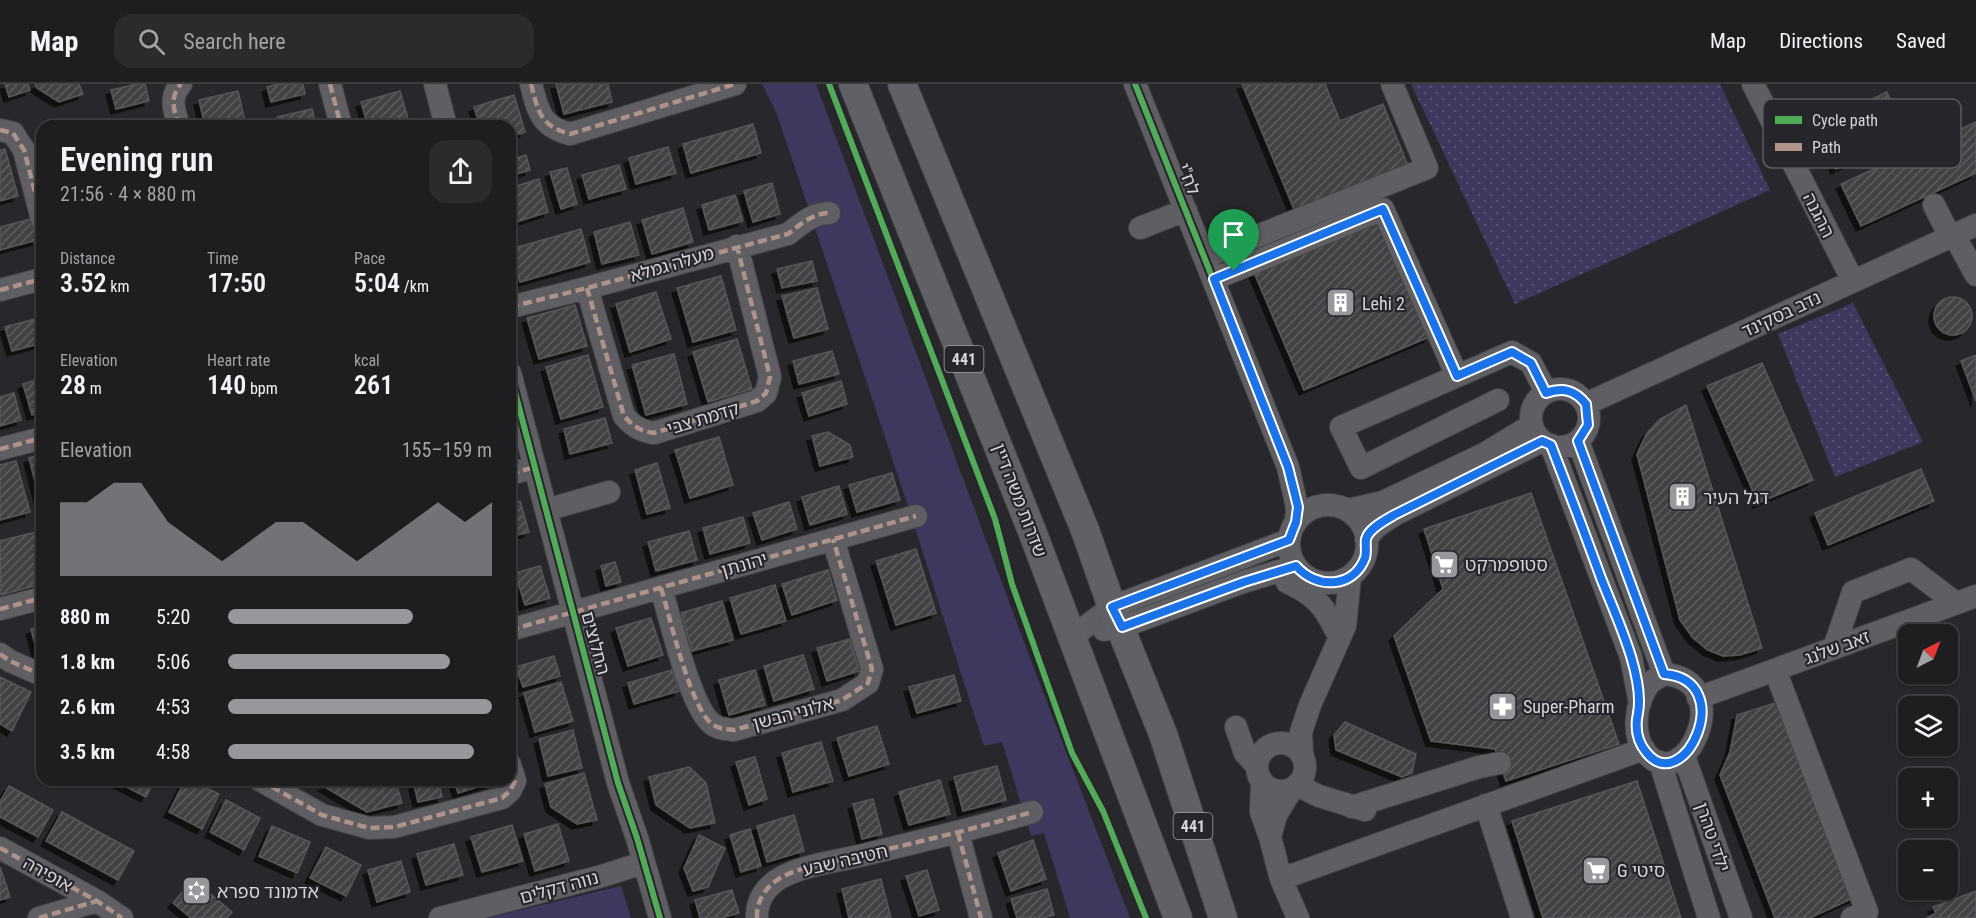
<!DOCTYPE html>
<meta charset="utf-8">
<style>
body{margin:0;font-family:"Roboto Condensed","Noto Sans Hebrew",sans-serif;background:#2b2a2d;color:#f1f3f6;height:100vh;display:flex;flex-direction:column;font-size:22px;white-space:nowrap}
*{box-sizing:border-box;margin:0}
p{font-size:20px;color:#a1a2a5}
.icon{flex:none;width:33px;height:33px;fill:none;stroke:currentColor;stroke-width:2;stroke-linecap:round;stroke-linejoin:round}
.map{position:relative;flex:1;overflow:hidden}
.panel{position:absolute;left:36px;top:36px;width:480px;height:666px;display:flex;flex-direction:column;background:#1e1d20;border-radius:18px;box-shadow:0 2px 4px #0004,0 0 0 2px #3c3b3e}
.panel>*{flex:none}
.needle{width:39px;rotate:42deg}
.fabs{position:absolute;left:1898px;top:540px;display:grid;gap:12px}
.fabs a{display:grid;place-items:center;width:60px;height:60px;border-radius:12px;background:#1e1d20;box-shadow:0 2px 4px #0004,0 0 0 2px #3c3b3e;font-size:30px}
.pin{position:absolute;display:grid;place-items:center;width:51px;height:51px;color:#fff;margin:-62px -26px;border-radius:50% 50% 50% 0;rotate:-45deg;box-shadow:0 0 6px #0007}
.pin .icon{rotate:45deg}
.round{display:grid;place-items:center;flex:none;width:63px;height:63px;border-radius:18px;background:#2b2a2d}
.overview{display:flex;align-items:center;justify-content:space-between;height:102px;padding:0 24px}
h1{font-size:33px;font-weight:600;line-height:45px}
.stats{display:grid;grid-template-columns:repeat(3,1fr);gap:9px;height:102px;padding:6px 24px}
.stats div{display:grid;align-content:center}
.stats b{font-size:26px;font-weight:600}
.stats small{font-size:16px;font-weight:400}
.stats p{font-size:16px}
.chart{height:168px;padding:12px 24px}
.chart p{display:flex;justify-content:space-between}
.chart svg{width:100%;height:108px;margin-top:6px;fill:#98989c;opacity:.7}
ul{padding:0 24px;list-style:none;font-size:20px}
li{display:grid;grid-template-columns:96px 72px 1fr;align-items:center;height:45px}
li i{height:15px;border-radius:8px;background:#98989c}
header{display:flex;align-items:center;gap:36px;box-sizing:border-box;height:84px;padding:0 30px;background:#1e1d20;border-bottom:2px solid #3c3b3e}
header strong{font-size:28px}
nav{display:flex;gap:33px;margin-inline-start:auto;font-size:21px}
.search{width:420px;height:54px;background:#2b2a2d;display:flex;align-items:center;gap:15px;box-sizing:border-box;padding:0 21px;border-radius:18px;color:#a1a2a5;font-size:22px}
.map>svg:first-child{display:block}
</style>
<header>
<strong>Map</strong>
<div class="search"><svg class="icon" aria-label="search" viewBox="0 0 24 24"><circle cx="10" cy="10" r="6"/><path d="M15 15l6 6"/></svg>Search here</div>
<nav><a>Map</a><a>Directions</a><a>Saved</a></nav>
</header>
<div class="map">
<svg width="1976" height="834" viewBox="0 0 1976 834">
<defs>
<pattern id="grass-dots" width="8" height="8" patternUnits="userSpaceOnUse" patternTransform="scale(1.5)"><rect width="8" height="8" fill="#3e375e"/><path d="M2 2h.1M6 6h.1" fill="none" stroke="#595374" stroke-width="1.8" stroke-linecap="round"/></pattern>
<pattern id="building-hatch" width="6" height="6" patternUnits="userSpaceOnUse" patternTransform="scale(1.5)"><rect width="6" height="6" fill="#434345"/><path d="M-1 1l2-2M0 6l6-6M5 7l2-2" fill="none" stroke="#5d5d5f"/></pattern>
<filter id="shadow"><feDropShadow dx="-5" dy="5" stdDeviation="0" flood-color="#0009"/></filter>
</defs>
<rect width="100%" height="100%" fill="#28272b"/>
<path fill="url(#grass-dots)" d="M1411 0H1720L1770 106 1515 220Z
M1853 219 1923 358 1835 393 1778 250Z"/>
<path fill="#3e375e" d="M762 0H816L1030 574 1130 834H1070L1044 749 1031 752 1002 658 984 662 908 422 777 30Z
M621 802 631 834H487Z"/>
<path fill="url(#building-hatch)" stroke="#57565a" stroke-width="1.5" filter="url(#shadow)" d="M5 0H28L30 6 9 13Z
M35 0H79L83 10 59 18 37 4Z
M137 0H145L149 17 116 25 111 6Z
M278 0H303L305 10 271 18 267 3Z
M556 0H608L612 18 564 30Z
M1242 0H1325L1340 37 1383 20 1409 84 1296 130Z
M238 7 246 42H205L199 16Z
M400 7 410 42H368L361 18Z
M1887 8 1907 52 1836 85 1816 42Z
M514 11 525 48 510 53V42H480L474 23Z
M312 25 316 41 279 42 277 33Z
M1976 38V89L1861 142 1841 100Z
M753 40 761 69 691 89 683 60Z
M668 63 676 89 636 100 629 74Z
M5 65 18 112 0 117V66Z
M526 71 530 86 510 92V76Z
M619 81 626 105 589 115 582 91Z
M567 84 577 120 561 125 550 88Z
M539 95 548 128 513 139 510 129V104Z
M772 99 780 130 753 138 744 107Z
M735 111 743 137 709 146 702 121Z
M683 124 693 158 652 170 642 136Z
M1377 133 1429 253 1304 306 1253 186Z
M31 135 37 156 0 166V143Z
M630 138 639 171 602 180 594 148Z
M581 145 590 178 520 198 511 165Z
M812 177 817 197 782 204 777 185Z
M721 192 736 246 693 258 677 204Z
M817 204 828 245 794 254 782 212Z
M656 208 671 255 630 268 616 220Z
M1934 232a19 19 0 1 1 38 0a19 19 0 1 1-38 0Z
M575 221 587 262 539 275 527 234Z
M42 233V259L12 267 5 243Z
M737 255 752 305 708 318 693 268Z
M832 267 839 290 799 300 793 277Z
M674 270 687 320 646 331 632 281Z
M588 271 603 323 561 335 546 283Z
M1976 271V317L1961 277Z
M1762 279 1813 396 1758 419 1707 302Z
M42 294V329L32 331 23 300Z
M841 297 847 320 809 332 802 309Z
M14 309 21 336 0 342V313Z
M1686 321 1762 564 1740 571 1723 572 1708 566 1693 554 1680 536 1637 370 1647 349 1660 335Z
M605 334 612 359 570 370 564 345Z
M828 348 850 361 853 373 820 382 812 352Z
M719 353 733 401 690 414 675 366Z
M42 370V425L29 374Z
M16 377 30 428 0 436V381Z
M657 379 670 424 647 430 635 386Z
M1921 385 1934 417 1828 461 1815 429Z
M892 389 900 416 857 428 849 401Z
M839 402 847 430 810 441 802 413Z
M1531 409 1619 660 1506 697 1495 665 1431 657 1394 552 1443 505 1424 445Z
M520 417 529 448 510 453V420Z
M789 418 797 445 762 456 753 429Z
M743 433 750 459 710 470 703 444Z
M689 447 697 476 656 487 648 458Z
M36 448 42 471V500L1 511 0 457Z
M916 465 936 529 896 541 876 477Z
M615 478 621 498 606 502 601 482Z
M540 482 550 514 525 521 515 489Z
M828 486 837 516 792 531 782 500Z
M775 501 786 537 741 550 730 514Z
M722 517 733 556 692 567 681 529Z
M651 534 663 571 628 582 616 544Z
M42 543V581L41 582 31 545Z
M850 555 859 587 827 597 817 564Z
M803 571 814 605 774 617 764 582Z
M554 572 560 592 523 603 516 583Z
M672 586 679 607 634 620 628 599Z
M755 586 765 621 729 631 719 596Z
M954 591 961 617 917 629 909 603Z
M0 593 31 608 12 647 0 640Z
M561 598 573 637 535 648 524 609Z
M1782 617 1855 813 1810 834H1775L1720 691 1730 668 1737 631Z
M1345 638 1416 670 1412 689 1402 693 1336 666 1334 651Z
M877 642 889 680 849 692 837 654Z
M573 646 582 684 548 692 539 655Z
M821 658 833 697 793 708 782 669Z
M755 673 767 715 749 721 736 678Z
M997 682 1006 716 963 727 954 693Z
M689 683 706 699 715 739 690 744 656 721 649 693Z
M584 689 597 736 577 740 551 723 545 700Z
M113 696H154L146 713Z
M185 696H190L219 710 202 745 169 728Z
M344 696H395L402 719 367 728 323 702Z
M413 696H438L442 713 418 718Z
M454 696H497V697L458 709Z
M940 696 950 730 909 741 899 708Z
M1637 697 1681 834H1543L1512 737Z
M9 702 53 726 38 753 0 733V718Z
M873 715 882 750 862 755 853 720Z
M226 716 260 734 244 766 210 748Z
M62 728 134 767 118 796 46 757Z
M794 731 804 767 767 778 757 742Z
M558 740 569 777 535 787 524 750Z
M512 741 523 777 482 788 471 753Z
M272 742 310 758 297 789 259 772Z
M750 745 761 782 741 788 730 751Z
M699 751 725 764 708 803 693 807 684 784Z
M1033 756 1046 795 1011 807 998 769Z
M454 760 463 791 426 801 417 770Z
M326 763 361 781 346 812 310 794Z
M401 777 410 808 377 818 368 786Z
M0 783 10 813 0 816Z
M927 786 939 826 919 832 906 792Z
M193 795 232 828 227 834H191L173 819Z
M881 795 891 834H849L842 805Z
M1047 805 1054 831 1043 834H1017L1011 815Z
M732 806 739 829 721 834H700L695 816Z
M1976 807V834H1927L1936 829 1933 823Z"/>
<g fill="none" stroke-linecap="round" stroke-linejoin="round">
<defs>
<path id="minor" d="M330 0 341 42
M435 0 446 42
M531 0C538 27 540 42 570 50L735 0
M1135 0 1288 383 1297 423 1296 438
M1753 0 1853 197
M179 42C174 27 169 13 181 0
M0 46 13 49 24 66 42 135
M1934 121 1950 153
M1140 144 1186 126
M1959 160 1976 191
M1205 173 1427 84 1392 0
M1214 195 1383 125 1457 292
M587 204 624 332C633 342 640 347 654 349L757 317 766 309 770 293 737 162
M0 206 42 195
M510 223 587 204 788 150C801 140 813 129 829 129
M510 289 618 699 637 754 660 834
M1531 334a29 29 0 1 1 58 0a29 29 0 1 1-58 0Z
M1498 316 1361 384 1341 343 1512 268 1531 279 1546 308
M1586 320 1976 141
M1578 357 1664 590
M1551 361 1631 573 1640 619
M0 365 42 354
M510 390 535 383
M1289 460a39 39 0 1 1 78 0a39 39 0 1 1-78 0Z
M546 426 609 408
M1348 426 1383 418 1484 370 1532 341
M1366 455 1376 443 1394 431 1542 357
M1287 498C1312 510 1323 519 1335 545
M661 504C670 533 690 623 712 640 718 645 726 645 734 646L842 616 868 599 872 585 833 455
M0 525 42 514
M510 546 916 432
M1104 546 1122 543 1243 498 1296 482
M1073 552 1112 523 1289 456
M1834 564 1853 508 1911 485 1956 519
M0 570 10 577 42 591
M1775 586 1867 828 1852 834
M1664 590C1739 596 1685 713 1647 670 1631 652 1635 619 1649 600 1653 596 1659 593 1664 590Z
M1698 614 1976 512
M1236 643 1245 669 1257 682
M1257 683a24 24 0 1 1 48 0a24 24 0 1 1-48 0Z
M1302 672 1301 648 1310 621 1345 542 1350 493
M1684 672 1741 834
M1660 678 1709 834
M260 696 322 731 369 744 394 743 502 714 510 707 515 697 510 681
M1262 697 1261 728 1270 753 1281 795 1298 834
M1297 701 1319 712 1365 726
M1486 721 1522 834
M1352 723 1479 683 1500 679
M958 749 981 834
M1270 753 1276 731 1292 705
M0 764 97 817 122 834
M1281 795 1644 665
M39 834 97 817
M440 834 602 792 643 779
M757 834C756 816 767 801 782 793 807 780 840 777 867 770 922 757 978 744 1032 728"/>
<path id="major" d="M853 0 1032 447 1178 834
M902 0 1085 446 1112 523 1163 650 1223 834"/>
</defs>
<use href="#minor" stroke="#444446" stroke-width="24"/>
<use href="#major" stroke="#444446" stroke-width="30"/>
<use href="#minor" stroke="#5f5e62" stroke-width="22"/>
<use href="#major" stroke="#616067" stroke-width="28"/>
<path stroke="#af9288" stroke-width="4.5" stroke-dasharray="9 4.5" stroke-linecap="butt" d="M330 0 341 42
M531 0C538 27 540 42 570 50L735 0
M179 42C174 27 169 13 181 0
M0 46 13 49 24 66 42 135
M587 204 624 332C633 342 640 347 654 349L757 317 766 309 770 293 737 162
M0 206 42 195
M510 223 587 204 788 150C801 140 813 129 829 129
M0 365 42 354
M510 390 535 383
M661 504C670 533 690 623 712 640 718 645 726 645 734 646L842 616 868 599 872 585 833 455
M0 525 42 514
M510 546 916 432
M0 570 10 577 42 591
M260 696 322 731 369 744 394 743 502 714 510 707 515 697 510 681
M958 749 981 834
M0 764 97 817 122 834
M39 834 97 817
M757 834C756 816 767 801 782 793 807 780 840 777 867 770 922 757 978 744 1032 728"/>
<defs>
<path id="cycleway" d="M829 0 995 435 1012 500 1072 669 1103 727 1146 834
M1135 0 1288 383 1297 423 1296 438
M510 289 618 699 637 754 660 834"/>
</defs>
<use href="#cycleway" stroke="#27262c" stroke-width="10"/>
<use href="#cycleway" stroke="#51ab58" stroke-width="6"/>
</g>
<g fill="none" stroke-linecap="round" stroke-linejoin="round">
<defs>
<path id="route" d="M1383 125 1457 292 1512 268 1531 279 1546 309C1563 303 1575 306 1586 320L1588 341 1578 357 1664 590C1740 596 1683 716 1646 668 1637 657 1635 643 1638 629 1645 592 1615 530 1601 494 1585 450 1568 405 1551 361L1542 357 1394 431C1386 436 1369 444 1366 455 1365 461 1367 468 1365 474 1353 505 1316 505 1296 482L1244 498 1122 543 1112 523 1289 456 1296 438 1298 423 1288 383 1214 195Z"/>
</defs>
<use href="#route" stroke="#fff" stroke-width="12"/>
<use href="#route" stroke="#1a73e8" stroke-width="8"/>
</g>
<defs>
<symbol id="building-square" viewBox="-11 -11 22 22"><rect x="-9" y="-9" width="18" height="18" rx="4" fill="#98989c" stroke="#27262c"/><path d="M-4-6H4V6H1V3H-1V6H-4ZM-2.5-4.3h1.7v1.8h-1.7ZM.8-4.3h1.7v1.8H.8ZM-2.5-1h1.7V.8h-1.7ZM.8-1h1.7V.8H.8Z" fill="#fff"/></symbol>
<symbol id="supermarket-square" viewBox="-11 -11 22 22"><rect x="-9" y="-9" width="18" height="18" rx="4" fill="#98989c" stroke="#27262c"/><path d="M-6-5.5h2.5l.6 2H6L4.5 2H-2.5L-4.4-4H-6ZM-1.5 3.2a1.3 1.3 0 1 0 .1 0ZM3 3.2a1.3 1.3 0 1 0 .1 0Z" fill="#fff"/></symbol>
<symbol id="pharmacy-square" viewBox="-11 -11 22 22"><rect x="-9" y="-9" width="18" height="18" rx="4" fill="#98989c" stroke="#27262c"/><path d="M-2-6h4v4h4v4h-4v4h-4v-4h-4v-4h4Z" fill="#fff"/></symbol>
<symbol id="synagogue-square" viewBox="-11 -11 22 22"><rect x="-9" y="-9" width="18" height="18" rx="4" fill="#98989c" stroke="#27262c"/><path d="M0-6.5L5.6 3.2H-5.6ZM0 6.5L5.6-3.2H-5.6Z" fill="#fff"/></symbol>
</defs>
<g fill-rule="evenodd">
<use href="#building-square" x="1324" y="202" width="33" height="33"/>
<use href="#building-square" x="1666" y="396" width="33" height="33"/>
<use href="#supermarket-square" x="1428" y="464" width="33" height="33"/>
<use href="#pharmacy-square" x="1486" y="606" width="33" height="33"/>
<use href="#supermarket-square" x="1580" y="770" width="33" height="33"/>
<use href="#synagogue-square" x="180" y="790" width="33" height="33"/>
</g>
<g text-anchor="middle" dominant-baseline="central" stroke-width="4.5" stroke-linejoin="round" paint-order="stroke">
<g fill="#27262c" stroke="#a1a0a5" stroke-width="1.5">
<rect x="944.5" y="262" width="39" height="26" rx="4.5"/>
<rect x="1173.5" y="729" width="39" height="26" rx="4.5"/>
</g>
<g font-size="16" font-weight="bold" fill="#d5d5d9">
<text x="964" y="275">441</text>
<text x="1193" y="742">441</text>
</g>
<g font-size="18" fill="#d5d5d9" stroke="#27262c">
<text transform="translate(1189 95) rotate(68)">לח"י</text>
<text transform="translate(1819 131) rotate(63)">ההגנה</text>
<text transform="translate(672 180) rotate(-16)">מעלה גמלא</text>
<text transform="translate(1781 230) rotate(-25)">נדב בסקינד</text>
<text transform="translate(703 334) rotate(-17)">קדמת צבי</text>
<text transform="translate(1020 416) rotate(69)">שדרות משה דיין</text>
<text transform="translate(744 480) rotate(-16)">יהונתן</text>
<text transform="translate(596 559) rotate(75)">החלוצים</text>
<text transform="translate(1837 563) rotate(-20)">זאב שלנג</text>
<text transform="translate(793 629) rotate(-15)">אלוני הבשן</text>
<text transform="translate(1713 753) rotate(71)">ילדי טהרן</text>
<text transform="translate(845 776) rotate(-13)">חטיבה שבע</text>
<text transform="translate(48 790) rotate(29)">אופירה</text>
<text transform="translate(559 803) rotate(-15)">נווה דקלים</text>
</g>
<g font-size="18" fill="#d5d5d9" stroke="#27262c" text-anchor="start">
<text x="1362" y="219">Lehi 2</text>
<text x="1703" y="413">דגל העיר</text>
<text x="1465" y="480">סטופמרקט</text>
<text x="1523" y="622">Super-Pharm</text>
<text x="1617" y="786">G סיטי</text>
<text x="217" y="807">אדמונד ספרא</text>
</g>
</g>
<rect x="1763" y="15" width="198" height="69" rx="9" fill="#27262c" stroke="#5b5b60" stroke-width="1.5"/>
<rect x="1775" y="32" width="27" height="8" fill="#51ab58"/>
<rect x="1775" y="59" width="27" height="8" fill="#af9288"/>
<g font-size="16" fill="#d5d5d9">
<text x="1812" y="42">Cycle path</text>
<text x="1812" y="69">Path</text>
</g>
</svg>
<div class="fabs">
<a><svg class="needle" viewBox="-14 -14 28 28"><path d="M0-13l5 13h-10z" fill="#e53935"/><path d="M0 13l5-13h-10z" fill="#a1a2a5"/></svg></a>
<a><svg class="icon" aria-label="layers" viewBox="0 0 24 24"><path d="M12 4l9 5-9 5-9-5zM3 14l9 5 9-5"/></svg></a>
<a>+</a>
<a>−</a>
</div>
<div class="pin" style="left:1234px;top:187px;background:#1e9e55"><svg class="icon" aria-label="arrive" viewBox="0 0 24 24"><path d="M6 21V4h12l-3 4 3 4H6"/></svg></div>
<section class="panel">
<div class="overview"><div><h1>Evening run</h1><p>21:56 · 4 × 880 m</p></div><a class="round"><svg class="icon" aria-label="share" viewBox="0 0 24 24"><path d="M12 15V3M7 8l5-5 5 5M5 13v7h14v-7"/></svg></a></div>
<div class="stats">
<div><p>Distance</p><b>3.52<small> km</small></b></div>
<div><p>Time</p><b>17:50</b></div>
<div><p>Pace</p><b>5:04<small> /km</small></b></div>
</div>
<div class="stats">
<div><p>Elevation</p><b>28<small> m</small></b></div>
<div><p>Heart rate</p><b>140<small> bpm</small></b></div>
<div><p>kcal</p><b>261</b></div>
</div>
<div class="chart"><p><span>Elevation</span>155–159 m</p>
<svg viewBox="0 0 160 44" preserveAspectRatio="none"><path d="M0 44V14L10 14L20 6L30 6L40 22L50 30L60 38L70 30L80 22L90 22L100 30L110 38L120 30L130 22L140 14L150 22L160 14V44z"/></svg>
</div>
<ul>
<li><b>880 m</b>5:20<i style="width:70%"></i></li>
<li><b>1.8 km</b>5:06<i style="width:84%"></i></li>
<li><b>2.6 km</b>4:53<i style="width:100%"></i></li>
<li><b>3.5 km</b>4:58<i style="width:93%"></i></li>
</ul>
</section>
</div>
